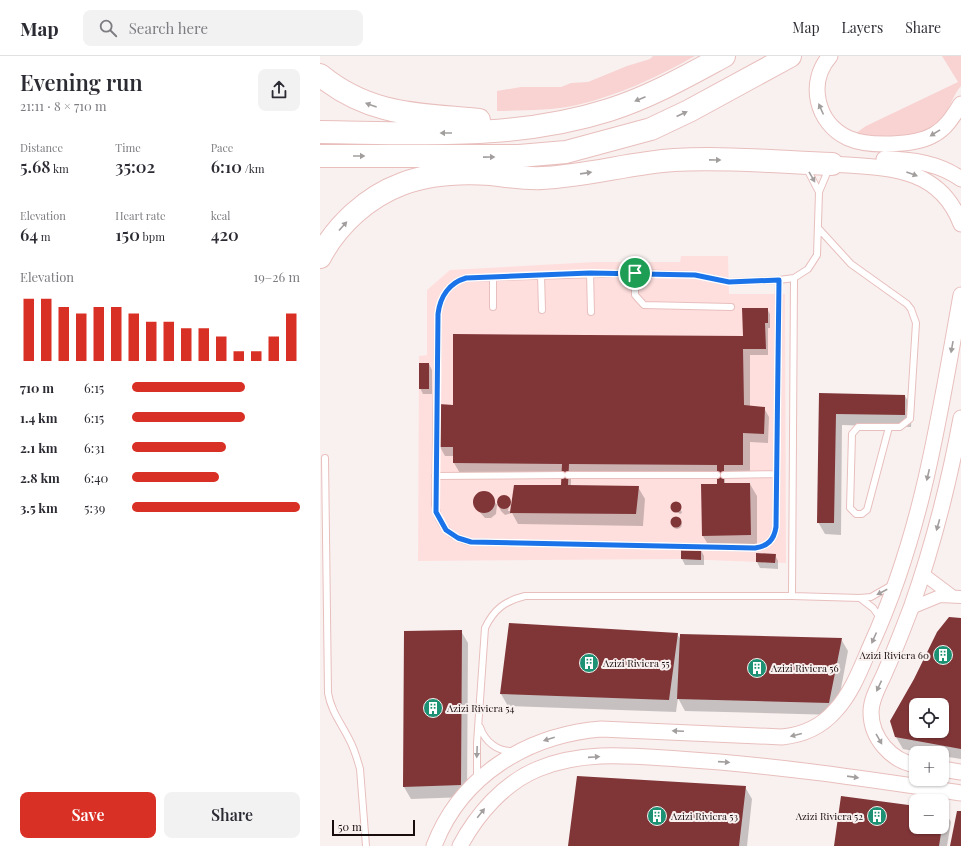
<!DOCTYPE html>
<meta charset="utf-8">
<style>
body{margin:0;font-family:"Playfair Display",serif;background:#f2f2f3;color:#2b2b33;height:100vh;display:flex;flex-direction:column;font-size:15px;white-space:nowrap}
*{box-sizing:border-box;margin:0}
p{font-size:13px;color:#7c7c81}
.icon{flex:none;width:22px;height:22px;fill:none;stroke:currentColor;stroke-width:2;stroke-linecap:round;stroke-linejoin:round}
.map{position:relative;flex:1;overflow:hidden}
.details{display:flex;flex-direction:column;background:#fff;width:320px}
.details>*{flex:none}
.controls{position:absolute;left:589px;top:642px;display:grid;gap:8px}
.controls a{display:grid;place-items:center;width:40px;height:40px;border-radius:8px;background:#fff;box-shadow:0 1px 3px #0004;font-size:20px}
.scale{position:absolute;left:12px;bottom:10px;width:83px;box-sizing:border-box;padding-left:4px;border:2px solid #190c0c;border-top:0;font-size:11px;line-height:14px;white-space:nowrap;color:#190c0c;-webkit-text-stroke:3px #f9f1f0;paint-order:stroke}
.pin{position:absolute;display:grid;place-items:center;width:34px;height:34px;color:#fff;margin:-17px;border:2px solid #fff;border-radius:50%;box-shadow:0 1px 4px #0007}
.round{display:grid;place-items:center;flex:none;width:42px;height:42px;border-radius:8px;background:#f2f2f3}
.summary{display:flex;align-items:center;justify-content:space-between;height:68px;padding:0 20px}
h1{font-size:22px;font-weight:600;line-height:30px}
.stats{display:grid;grid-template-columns:repeat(3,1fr);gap:6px;height:68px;padding:4px 20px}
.stats div{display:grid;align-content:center}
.stats b{font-size:17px;font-weight:600}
.stats small{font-size:11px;font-weight:400}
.stats p{font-size:11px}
.chart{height:112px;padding:8px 20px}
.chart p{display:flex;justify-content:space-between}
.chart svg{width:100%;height:72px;margin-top:4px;stroke:#d93025;stroke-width:6}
.cta{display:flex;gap:8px;margin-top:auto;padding:8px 20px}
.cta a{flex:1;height:46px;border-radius:8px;background:#d93025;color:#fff;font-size:16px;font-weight:600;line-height:46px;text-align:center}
.cta a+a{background:#f2f2f3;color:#2b2b33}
ul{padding:0 20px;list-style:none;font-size:13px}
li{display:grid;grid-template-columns:64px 48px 1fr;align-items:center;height:30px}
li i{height:10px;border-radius:5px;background:#d93025}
header{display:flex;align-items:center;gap:24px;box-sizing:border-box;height:56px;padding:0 20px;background:#fff;border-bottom:1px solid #e1e1e2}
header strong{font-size:19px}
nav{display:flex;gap:22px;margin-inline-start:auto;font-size:14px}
.search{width:280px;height:36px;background:#f2f2f3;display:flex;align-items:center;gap:10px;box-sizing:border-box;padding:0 14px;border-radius:8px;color:#7c7c81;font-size:15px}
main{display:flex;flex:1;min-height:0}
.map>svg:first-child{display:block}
</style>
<header>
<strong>Map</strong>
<div class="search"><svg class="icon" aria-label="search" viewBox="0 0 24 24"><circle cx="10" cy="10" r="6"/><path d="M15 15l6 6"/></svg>Search here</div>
<nav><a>Map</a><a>Layers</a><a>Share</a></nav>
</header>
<main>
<section class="details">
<div class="summary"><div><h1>Evening run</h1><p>21:11 · 8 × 710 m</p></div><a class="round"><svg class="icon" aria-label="share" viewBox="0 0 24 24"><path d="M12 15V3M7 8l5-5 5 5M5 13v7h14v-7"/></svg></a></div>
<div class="stats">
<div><p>Distance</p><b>5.68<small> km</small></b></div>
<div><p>Time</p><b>35:02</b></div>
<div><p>Pace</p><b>6:10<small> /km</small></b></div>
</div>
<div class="stats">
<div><p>Elevation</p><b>64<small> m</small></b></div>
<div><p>Heart rate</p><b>150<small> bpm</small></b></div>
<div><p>kcal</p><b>420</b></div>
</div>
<div class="chart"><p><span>Elevation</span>19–26 m</p>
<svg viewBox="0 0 160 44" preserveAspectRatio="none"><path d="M5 44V6M15 44V6M25 44V11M35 44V15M45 44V11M55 44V11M65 44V15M75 44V20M85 44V20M95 44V24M105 44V24M115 44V29M125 44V38M135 44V38M145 44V29M155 44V15"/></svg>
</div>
<ul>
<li><b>710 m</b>6:15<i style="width:67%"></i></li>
<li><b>1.4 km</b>6:15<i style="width:67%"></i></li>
<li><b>2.1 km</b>6:31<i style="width:56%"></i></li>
<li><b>2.8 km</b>6:40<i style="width:52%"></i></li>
<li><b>3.5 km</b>5:39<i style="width:100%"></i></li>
</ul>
<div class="cta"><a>Save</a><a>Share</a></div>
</section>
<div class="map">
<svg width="641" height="790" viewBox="0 0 641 790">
<rect width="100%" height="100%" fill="#f9f1f0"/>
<path fill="#fedfde" d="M361 200H408L409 238H465L466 507 361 503 98 505 99 300 107 299V234L130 214 275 206H360Z"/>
<path fill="#f8d3d2" d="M333 0H375C338 21 299 39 257 49 231 55 204 54 177 55V35L201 31H241L251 27 268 26 307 10 330 3Z
M622 0H641V30C633 39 631 50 624 60 618 68 605 79 595 81 578 84 551 83 536 77L546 70 638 26Z"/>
<path fill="#0003" fill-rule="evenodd" d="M447 253 450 258V272H448V299H430V351L444 352 449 361 448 387 430 386V421L405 420V428H430L437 440V491L390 492 383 480 398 428V420L251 419V430L318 431 325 443 323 470 198 468 192 457 185 459 181 455 178 449V444L181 440 187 441 190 446 188 455H190L191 447 192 449 243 430 242 419H141L134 407V400H125L120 391V349L132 350 424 281Z
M109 308 112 314V338H103L100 332Z
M500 338 585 340 592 352 591 371 522 369 521 479 505 478 498 466Z
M159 438H169L177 449 176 458 171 462H165L156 452 155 442Z
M355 447 359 448 362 457 360 458 352 452Z
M352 468a5 5 0 1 1 10 0a5 5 0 1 1-10 0Z
M381 494 384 500V509H365L362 503Z
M455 499 458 505V513L440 512 437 506Z
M641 563V703L622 700V697H604L583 693 576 681ZM596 649H622V675H596Z
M141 575 148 587 147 741 91 743 84 731 85 576Z
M357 578 361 584 521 583 528 595 516 659 365 655 358 642 356 656 188 650 181 638Z
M425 731 432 743 427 790H249Z
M596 751V771H622V754H624L631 766 627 790H515Z"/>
<path fill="#803537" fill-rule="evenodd" d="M422 252H448V267H445L446 293H423L424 349 445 351 444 378 423 377V409H404V427H430L431 479 382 480 381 428H397V409L249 408 248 429 319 430 316 458 190 457 194 429H241L242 408 133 407V391H119V348L133 349V278L423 280Z
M99 307H109V333H99Z
M499 337 585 339V359L516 358 514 467H497Z
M153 446a11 11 0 1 1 22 0a11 11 0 1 1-22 0Z
M177 446a7 7 0 1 1 14 0a7 7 0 1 1-14 0Z
M350.5 451a5.5 5.5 0 1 1 11 0a5.5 5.5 0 1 1-11 0Z
M350.5 466a5.5 5.5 0 1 1 11 0a5.5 5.5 0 1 1-11 0Z
M361 493H381V504L361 503Z
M436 497 456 498 455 507 436 506Z
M629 561 641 562V693L575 681 570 665 594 623 617 576ZM596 649H622V675H596Z
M189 567 358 577 349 644 180 638Z
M142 574 141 729 83 731 84 575Z
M360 578 522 582 509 647 357 643Z
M257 720 426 730 419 790H248Z
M521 740 596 750V771H622L619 790H514Z
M622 753 625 754 623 766H622Z
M637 755H641V790H630Z"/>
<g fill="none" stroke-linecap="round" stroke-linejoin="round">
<defs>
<path id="service" d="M486 111 499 136
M499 173 531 208 587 248 591 253 596 267 590 363 580 371H538L532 378 530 452 536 458H542L547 454 569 371
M270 217 271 256
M315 217V239L324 249 411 251
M221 219 222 254
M173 221V251
M459 224 456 471C454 484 448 490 435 492L151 486C130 482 118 469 115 448L118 258C120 241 129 227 146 222L315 217 375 219 409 226 459 224 474 222 488 213 497 199 499 136 509 112
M5 402 8 637C11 655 21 667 29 683 34 692 37 702 40 713L46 790
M248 419H397
M404 419 457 418
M115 420 242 419
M472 540 474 222
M540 542 553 552 561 563
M160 671C165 686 178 696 193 695
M157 724V687L165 572C174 553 185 545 205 540H472L540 542 551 541 572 529"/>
<path id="minor" d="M603 518 631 539
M591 552 620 540 641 541"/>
<path id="tertiary" d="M510 0C487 26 496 67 528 82 548 91 596 90 615 78 627 71 633 60 641 48
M564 103C591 103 619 107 641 123
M512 108C565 112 619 109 641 168
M596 709C571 705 551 682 551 656 551 641 561 627 566 614 575 594 583 573 591 552 613 490 629 427 641 362
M622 713 641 716
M114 790C141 719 208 679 281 673L462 681C482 679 501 671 515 655 532 637 541 612 551 589 603 475 619 361 641 239
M140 790C157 758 184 727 218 713 263 694 312 700 359 703 454 709 547 723 641 737"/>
<path id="motorway" d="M0 19C50 60 98 58 159 64
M0 76C97 77 195 84 289 54 330 41 367 20 404 0
M0 100H199L246 96 331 73 369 55 470 0
M0 201C17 169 47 141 82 128 110 117 141 116 171 118 188 120 205 123 222 122 267 120 310 107 354 104 406 101 460 106 512 108"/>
</defs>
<use href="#service" stroke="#e8bfbd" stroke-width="8"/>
<use href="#minor" stroke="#e8bfbd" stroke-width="14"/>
<use href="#tertiary" stroke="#e8bfbd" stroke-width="17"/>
<use href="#motorway" stroke="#e8bfbd" stroke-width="24"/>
<use href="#service" stroke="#fff" stroke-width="6"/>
<use href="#minor" stroke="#fff" stroke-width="12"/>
<use href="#tertiary" stroke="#fff" stroke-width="15"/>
<use href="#motorway" stroke="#fff" stroke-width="22"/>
</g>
<defs><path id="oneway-solid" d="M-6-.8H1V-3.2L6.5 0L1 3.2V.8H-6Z"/></defs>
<g fill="#a39e9e">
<use href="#oneway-solid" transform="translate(320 43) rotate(157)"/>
<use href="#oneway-solid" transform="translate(51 49) rotate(-160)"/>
<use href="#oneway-solid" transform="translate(501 53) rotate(-114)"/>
<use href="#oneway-solid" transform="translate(362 58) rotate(-25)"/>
<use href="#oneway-solid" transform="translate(126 77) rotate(-180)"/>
<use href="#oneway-solid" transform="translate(615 77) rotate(148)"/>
<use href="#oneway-solid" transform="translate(39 100)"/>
<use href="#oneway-solid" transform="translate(169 101) rotate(-1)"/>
<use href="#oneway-solid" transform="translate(395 104) rotate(1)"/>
<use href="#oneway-solid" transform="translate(266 117) rotate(-8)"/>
<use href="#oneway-solid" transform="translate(592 118) rotate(20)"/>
<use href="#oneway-solid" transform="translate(492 121) rotate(60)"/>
<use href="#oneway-solid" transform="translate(23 170) rotate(-48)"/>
<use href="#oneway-solid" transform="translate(632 291) rotate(100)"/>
<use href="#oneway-solid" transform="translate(608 419) rotate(103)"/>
<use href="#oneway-solid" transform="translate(618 469) rotate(106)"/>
<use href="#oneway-solid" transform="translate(562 536) rotate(152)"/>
<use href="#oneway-solid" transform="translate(554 582) rotate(114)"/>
<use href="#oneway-solid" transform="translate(559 630) rotate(115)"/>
<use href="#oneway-solid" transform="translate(358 675) rotate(-177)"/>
<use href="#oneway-solid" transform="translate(476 679) rotate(166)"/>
<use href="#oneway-solid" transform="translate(229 683) rotate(163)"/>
<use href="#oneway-solid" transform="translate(559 683) rotate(60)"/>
<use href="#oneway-solid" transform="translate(157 696) rotate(92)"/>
<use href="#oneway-solid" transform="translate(274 701) rotate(-4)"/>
<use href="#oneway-solid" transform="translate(404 706) rotate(4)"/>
<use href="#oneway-solid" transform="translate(533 721) rotate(8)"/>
<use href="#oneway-solid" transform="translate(161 757) rotate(-51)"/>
</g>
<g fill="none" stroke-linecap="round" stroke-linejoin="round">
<defs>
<path id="route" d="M270 217 375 219 409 226 459 224 456 471C454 484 448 490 435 492L151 486 138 482 126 474 116 456 118 258C120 241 129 227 146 222Z"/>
</defs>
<use href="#route" stroke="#fff" stroke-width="8"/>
<use href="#route" stroke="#1a73e8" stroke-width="5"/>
</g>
<defs>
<symbol id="building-disc" viewBox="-11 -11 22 22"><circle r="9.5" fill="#1d9174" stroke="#f9f1f0"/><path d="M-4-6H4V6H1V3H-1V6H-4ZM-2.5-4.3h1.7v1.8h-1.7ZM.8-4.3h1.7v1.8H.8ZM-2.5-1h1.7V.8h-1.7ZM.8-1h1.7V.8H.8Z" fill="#fff"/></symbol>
</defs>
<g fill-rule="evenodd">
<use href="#building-disc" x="612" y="588" width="22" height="22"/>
<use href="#building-disc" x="258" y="596" width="22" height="22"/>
<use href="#building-disc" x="426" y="601" width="22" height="22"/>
<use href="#building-disc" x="102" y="641" width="22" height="22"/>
<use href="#building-disc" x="326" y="749" width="22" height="22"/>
<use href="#building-disc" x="546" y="749" width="22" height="22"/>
</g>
<g text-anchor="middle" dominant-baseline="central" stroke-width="4" stroke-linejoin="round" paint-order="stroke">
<g font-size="10" fill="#190c0c" stroke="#f9f1f0" text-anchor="start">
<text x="609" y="599" text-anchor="end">Azizi Riviera 60</text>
<text x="283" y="607">Azizi Riviera 55</text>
<text x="451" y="612">Azizi Riviera 56</text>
<text x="127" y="652">Azizi Riviera 54</text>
<text x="351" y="760">Azizi Riviera 53</text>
<text x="543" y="760" text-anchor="end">Azizi Riviera 52</text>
</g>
</g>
</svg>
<div class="controls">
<a><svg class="icon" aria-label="locate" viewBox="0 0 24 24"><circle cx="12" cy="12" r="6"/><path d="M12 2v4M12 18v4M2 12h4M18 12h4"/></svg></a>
<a>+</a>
<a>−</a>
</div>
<div class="scale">50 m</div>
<div class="pin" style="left:315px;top:217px;background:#1e9e55"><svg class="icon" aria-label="arrive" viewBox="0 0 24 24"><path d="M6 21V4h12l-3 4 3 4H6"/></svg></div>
</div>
</main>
